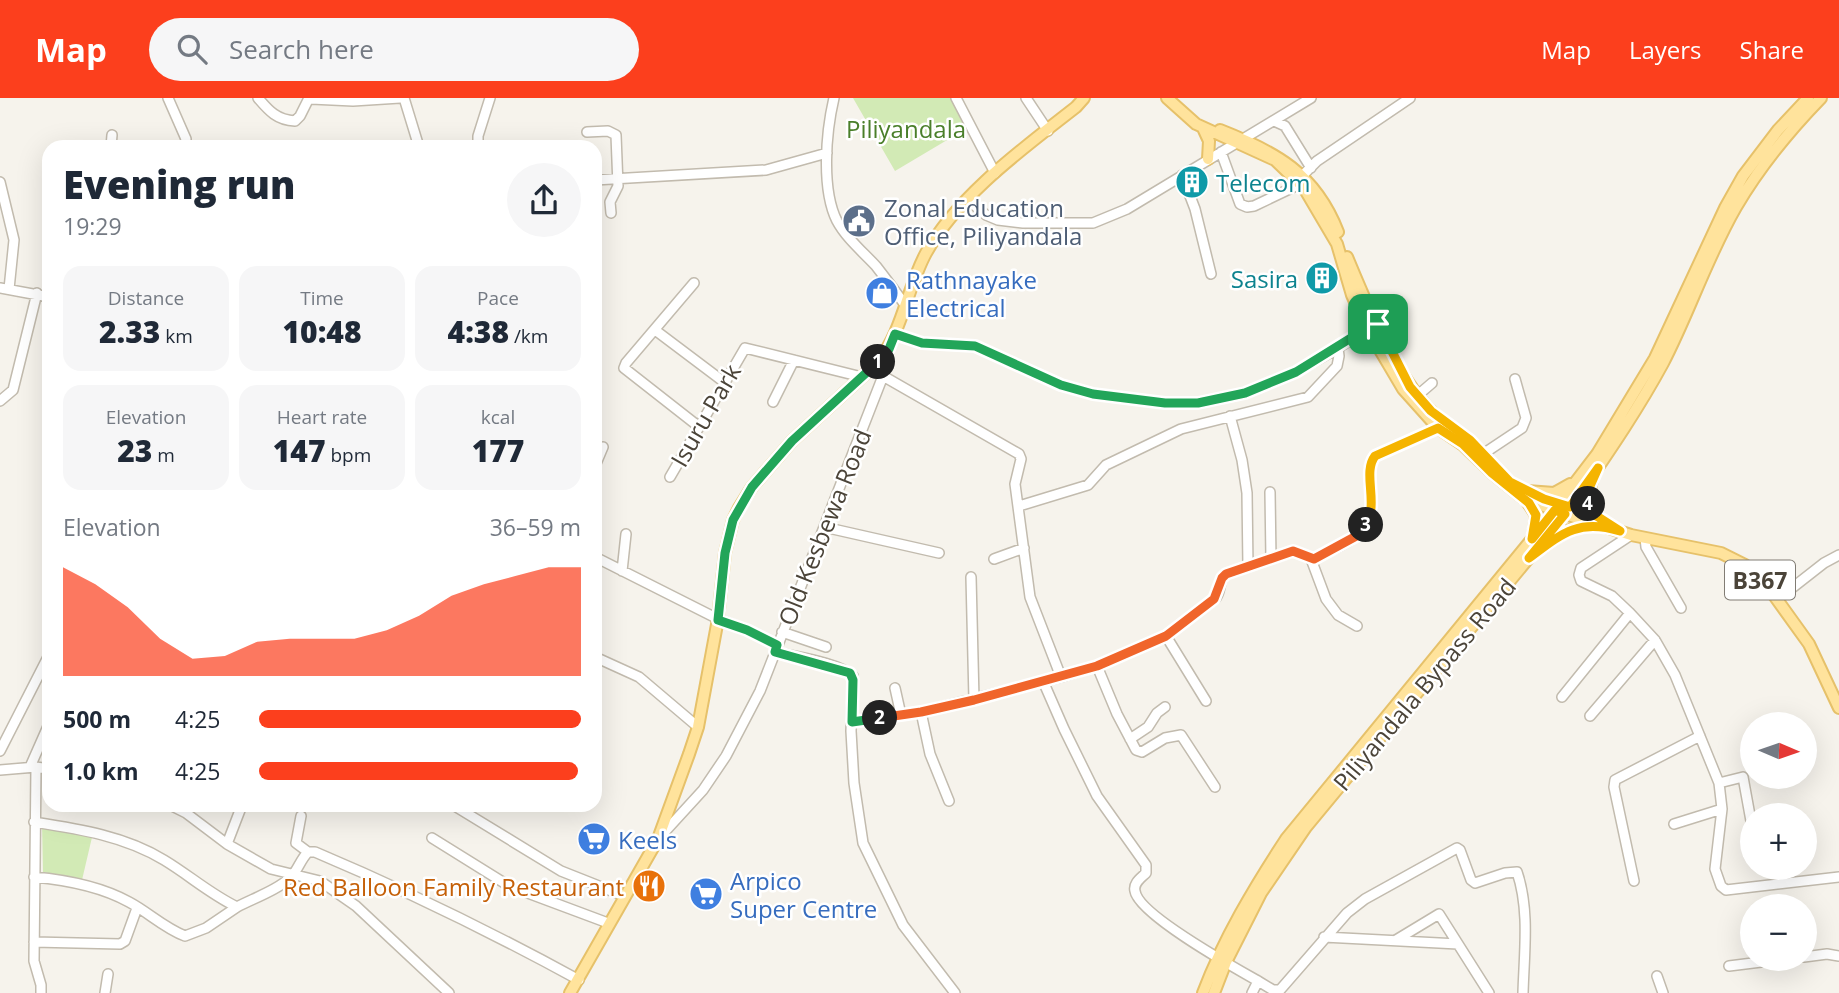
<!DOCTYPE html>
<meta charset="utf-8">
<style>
body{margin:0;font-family:"Open Sans",sans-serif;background:#f6f6f7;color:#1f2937;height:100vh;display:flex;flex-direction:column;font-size:26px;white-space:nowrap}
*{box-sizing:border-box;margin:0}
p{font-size:23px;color:#747a83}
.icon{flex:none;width:38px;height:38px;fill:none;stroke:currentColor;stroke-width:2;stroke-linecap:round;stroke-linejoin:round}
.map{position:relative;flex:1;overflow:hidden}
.drawer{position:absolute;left:42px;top:42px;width:560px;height:672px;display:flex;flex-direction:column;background:#fff;border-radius:21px;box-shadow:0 7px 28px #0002}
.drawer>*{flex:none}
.needle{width:46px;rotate:92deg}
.controls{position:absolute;left:1740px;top:614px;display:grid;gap:14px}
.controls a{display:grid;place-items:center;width:77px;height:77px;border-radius:50%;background:#fff;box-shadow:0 7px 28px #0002;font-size:35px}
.pin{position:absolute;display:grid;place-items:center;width:60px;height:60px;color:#fff;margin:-30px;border-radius:14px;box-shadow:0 4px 10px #0006}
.km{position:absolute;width:35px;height:35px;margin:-18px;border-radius:50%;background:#222;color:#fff;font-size:19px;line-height:35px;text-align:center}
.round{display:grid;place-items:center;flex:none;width:74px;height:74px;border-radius:37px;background:#f6f6f7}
.summary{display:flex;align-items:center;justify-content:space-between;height:119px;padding:0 21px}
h1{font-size:38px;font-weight:800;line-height:52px}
.stats{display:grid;grid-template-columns:repeat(3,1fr);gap:10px;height:119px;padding:7px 21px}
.stats div{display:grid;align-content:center;border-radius:18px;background:#f6f6f7;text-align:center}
.stats b{font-size:30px;font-weight:800}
.stats small{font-size:19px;font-weight:400}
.stats p{font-size:19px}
.chart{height:196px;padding:14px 21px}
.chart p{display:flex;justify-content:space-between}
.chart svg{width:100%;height:126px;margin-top:7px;fill:#fc3f1d;opacity:.7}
ul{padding:0 21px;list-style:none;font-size:23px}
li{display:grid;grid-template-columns:112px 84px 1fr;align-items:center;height:52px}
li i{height:18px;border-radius:9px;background:#fc3f1d}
header{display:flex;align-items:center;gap:42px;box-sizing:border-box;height:98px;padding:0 35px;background:#fc3f1d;color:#fff}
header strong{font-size:33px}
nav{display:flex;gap:38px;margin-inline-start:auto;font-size:24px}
.search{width:490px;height:63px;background:#f6f6f7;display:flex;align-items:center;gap:18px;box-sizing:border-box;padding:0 24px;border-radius:38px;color:#747a83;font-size:26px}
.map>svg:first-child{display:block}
</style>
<header>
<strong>Map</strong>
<div class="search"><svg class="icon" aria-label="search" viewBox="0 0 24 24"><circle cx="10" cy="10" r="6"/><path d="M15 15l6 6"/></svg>Search here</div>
<nav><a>Map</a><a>Layers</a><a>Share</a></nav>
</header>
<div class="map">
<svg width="1839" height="895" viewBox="0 0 1839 895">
<rect width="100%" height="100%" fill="#f6f3ec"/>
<path fill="#d2eab5" d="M853 0H954L969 29 895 73Z
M42 726 93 735 82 782 43 774Z"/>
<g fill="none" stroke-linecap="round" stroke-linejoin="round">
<defs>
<path id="minor" d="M168 0 186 41 184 49
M258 0C269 13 277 22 295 23L300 18 308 2 311 1 353 3 400 0
M404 0 419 49
M834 0C826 34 821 91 837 123 846 140 863 154 876 168 886 181 896 194 905 207
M956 0 995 75
M1026 0 1048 33
M1274 23 1285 28 1311 70
M587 34 608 33 616 37 618 88 610 104 611 115
M111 49 112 37
M478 49V38L490 0
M1221 54 1240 106 1247 109 1254 108 1300 86
M1182 77 1195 111 1211 176
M1302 78 1317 63 1410 0
M595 82 766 72 827 55
M0 84 14 142 9 191
M968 102 986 117 998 122 1023 125H1093L1127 111 1311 0
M694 185 626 265 624 270 698 328
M0 190 49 199
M655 232 724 284
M895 236 922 245 975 248 1061 287 1093 296 1165 305H1198L1245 295 1296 274 1338 250
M883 278 1019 356 1021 361 1015 386 1030 499 1061 579
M1418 297 1432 285
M0 303 13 292 37 195
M773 304 794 262
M1230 318 1242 362 1247 395 1248 469
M1483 356 1522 330 1526 320 1515 281
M595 368 603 349
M670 379 745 250 862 279
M1270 394 1271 461
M1019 408 1088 387 1106 367 1181 331 1308 299 1337 268 1339 258 1338 250 1373 228
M824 429 939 455
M1631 437 1581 470 1579 477 1581 483 1612 498 1630 515 1655 542 1675 577 1719 685 1722 711 1715 771 1721 788 1726 792 1839 779
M1645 440 1646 449 1681 510
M595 459 718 521 747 532 777 547
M994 461 1024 450
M1311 461 1326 501 1338 517 1357 528
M622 473 626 436
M971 479 974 602
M1778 501 1824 465 1839 457
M782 534 826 549
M1166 538 1206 603
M775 554C796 559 837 564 853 578L851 633 854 685 863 745 903 827 955 895
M595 559 639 579 698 629
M1097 568 1117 616 1136 652 1142 654 1165 640 1181 637 1215 689
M1043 583 1064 631 1097 698 1146 767V775C1141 780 1133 785 1135 793 1138 816 1235 870 1258 883L1252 895
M895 590 901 617
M1562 599 1630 515
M921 614 930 656 949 703
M1590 618 1655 542
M852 624 921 614 1061 579 1097 568 1166 538 1215 501C1222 494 1218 483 1226 476L1294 453 1314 461C1328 453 1346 447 1358 437 1387 415 1358 379 1375 358L1438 330 1441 326
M1130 641 1148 629 1157 615 1165 609
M0 653 49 557
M30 669 49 626
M36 669 34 863 41 887V895
M0 672 36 669 49 671
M1719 685 1743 679 1751 723
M170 707 186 715 227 746 271 771 320 783 356 808 449 895
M453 707 561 773 624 798
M301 718 296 745 308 754
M34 724C79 731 125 738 164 762 189 777 210 796 237 809 254 800 278 792 292 778 298 771 301 761 308 754H315C405 792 493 835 579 882
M1674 726 1722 711
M660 739 703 692 726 658 760 593 883 278 889 251
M432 740 509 788 608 825
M227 746 242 707
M34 779C67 782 100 788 129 804 148 814 164 830 185 838L206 830 237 809
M1634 783 1614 689 1615 682 1700 638
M1324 839 1458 846 1489 895
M1396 842 1439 816 1458 846
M34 844 120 846 125 843 137 810
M1804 859 1827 856 1839 858
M1729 868 1785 861
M1657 878 1663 895
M1258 883 1273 892H1280L1347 815 1365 801 1457 750 1460 752 1471 782 1475 785 1505 775 1517 774C1530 812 1524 856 1523 895
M105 895 108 876"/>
<path id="major" d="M1167 0 1196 26 1275 62 1304 90 1337 146 1352 197 1367 230 1403 291 1438 330 1463 347 1492 375 1523 400 1565 416 1631 437 1721 455 1745 467 1768 489 1809 546 1839 610
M1203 30 1209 43 1208 61
M1220 32C1276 54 1315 75 1338 134
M1347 159C1367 207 1394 274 1430 312 1445 327 1465 337 1480 353
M1592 383C1586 401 1588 411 1602 423
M1527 393 1554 395 1570 386
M1526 402 1536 417 1533 438
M1543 449C1558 438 1574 426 1594 428
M570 895 658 741 689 656 698 629 718 521 725 455 733 422 739 410 752 389 792 343 878 264C903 232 907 190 926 155 958 97 1025 49 1076 9L1084 0
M1203 895C1224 840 1254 790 1286 741L1532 441 1597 356 1655 260 1725 110 1743 78 1778 32 1808 0
M1214 895 1226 864 1261 795 1306 729 1571 409C1603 362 1636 315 1663 265 1689 215 1707 159 1736 109 1760 68 1788 34 1821 0"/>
</defs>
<use href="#minor" stroke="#c2bbae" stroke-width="12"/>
<use href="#major" stroke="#e6c16a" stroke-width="14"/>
<use href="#minor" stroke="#fff" stroke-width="9"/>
<use href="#major" stroke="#ffe39c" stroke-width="10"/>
</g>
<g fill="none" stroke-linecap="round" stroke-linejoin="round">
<defs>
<path id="split-1" d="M878 264 889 251 895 236 922 245 975 248 1061 287 1093 296 1165 305H1198L1245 295 1296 274 1367 230 1378 226"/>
<path id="split-2" d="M878 264 792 343 752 389 733 422 725 455 718 522 747 532 777 547 775 554 850 575 853 582 852 624 880 620"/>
<path id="split-3" d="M880 620 921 614 974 602 1097 568 1166 538 1214 501 1222 480 1226 476 1293 453 1314 461 1360 436 1366 427"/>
<path id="split-4" d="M1366 427C1379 404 1362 375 1375 358L1438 330 1463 346 1492 375 1529 405 1536 417 1532 441 1555 412 1565 416 1529 460C1561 436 1578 420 1620 433L1595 417 1588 406"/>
<path id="split-5" d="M1378 226 1410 289 1431 313 1470 342 1510 384 1544 401 1570 409 1598 370 1590 388 1588 406"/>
</defs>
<use href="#split-1" stroke="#fff" stroke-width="14"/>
<use href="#split-2" stroke="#fff" stroke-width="14"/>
<use href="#split-3" stroke="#fff" stroke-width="14"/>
<use href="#split-4" stroke="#fff" stroke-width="14"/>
<use href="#split-5" stroke="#fff" stroke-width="14"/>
<use href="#split-1" stroke="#22a559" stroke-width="9"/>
<use href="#split-2" stroke="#22a559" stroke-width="9"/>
<use href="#split-3" stroke="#f0652b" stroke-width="9"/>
<use href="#split-4" stroke="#f5b400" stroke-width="9"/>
<use href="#split-5" stroke="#f5b400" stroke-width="9"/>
</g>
<defs>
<symbol id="building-disc" viewBox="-11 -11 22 22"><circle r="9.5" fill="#0f9aa8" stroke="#fff"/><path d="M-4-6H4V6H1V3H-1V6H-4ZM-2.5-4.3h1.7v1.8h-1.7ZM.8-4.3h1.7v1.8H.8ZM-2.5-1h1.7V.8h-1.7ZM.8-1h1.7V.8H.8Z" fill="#fff"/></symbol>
<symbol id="civic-disc" viewBox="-11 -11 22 22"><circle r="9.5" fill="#5c6f8a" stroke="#fff"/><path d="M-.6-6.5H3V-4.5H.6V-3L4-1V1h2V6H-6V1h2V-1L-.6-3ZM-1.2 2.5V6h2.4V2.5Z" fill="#fff"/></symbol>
<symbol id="shop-disc" viewBox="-11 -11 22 22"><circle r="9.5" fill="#3f7fe0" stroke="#fff"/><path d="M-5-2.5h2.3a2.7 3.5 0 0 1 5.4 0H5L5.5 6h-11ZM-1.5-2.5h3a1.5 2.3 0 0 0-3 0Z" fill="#fff"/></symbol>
<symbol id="supermarket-disc" viewBox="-11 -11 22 22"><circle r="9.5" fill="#3f7fe0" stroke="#fff"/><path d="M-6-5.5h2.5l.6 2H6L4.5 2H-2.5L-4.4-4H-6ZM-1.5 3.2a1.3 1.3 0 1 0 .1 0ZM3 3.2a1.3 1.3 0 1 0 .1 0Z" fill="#fff"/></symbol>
<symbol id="restaurant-disc" viewBox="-11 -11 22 22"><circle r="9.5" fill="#e8710a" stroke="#fff"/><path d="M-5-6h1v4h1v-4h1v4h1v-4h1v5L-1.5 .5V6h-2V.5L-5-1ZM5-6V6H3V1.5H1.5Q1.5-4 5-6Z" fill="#fff"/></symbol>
</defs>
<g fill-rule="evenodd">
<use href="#building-disc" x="1173" y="65" width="38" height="38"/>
<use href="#civic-disc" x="840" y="104" width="38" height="38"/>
<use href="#building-disc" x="1303" y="161" width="38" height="38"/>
<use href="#shop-disc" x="863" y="176" width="38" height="38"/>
<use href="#supermarket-disc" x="575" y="722" width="38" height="38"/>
<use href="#restaurant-disc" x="630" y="769" width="38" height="38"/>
<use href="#supermarket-disc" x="687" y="777" width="38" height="38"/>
</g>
<g text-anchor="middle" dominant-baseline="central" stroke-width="5" stroke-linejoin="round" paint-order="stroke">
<rect fill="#fff" stroke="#817c74" stroke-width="2" x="1725" y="462.5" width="70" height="39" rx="5"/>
<g font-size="23" font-weight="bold" fill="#4b4439">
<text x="1760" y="482">B367</text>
</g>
<g font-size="24" fill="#4a7f2a" stroke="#fff">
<text x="906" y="30">Piliyandala</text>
</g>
<g font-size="24" fill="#0d838f" stroke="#fff" text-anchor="start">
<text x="1216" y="84">Telecom</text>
<text x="1298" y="180" text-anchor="end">Sasira</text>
</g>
<g font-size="24" fill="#4e5e75" stroke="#fff" text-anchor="start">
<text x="884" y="109">Zonal Education<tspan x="884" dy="28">Office, Piliyandala</tspan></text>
</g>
<g font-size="24" fill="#366cbe" stroke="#fff" text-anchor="start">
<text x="906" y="181">Rathnayake<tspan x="906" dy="28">Electrical</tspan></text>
<text x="618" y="741">Keels</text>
<text x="730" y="782">Arpico<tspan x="730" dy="28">Super Centre</tspan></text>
</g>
<g font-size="24" fill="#4b4439" stroke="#fff">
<text transform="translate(705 317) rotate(-60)">Isuru Park</text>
<text transform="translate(824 429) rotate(-68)">Old Kesbewa Road</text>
<text transform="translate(1424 586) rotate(-50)">Piliyandala Bypass Road</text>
</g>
<g font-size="24" fill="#c56008" stroke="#fff" text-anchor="end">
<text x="624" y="788">Red Balloon Family Restaurant</text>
</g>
</g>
</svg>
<div class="controls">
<a><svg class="needle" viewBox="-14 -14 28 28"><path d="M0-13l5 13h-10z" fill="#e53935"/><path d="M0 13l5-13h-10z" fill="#747a83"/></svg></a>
<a>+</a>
<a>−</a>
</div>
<div class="pin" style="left:1378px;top:226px;background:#1e9e55"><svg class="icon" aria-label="arrive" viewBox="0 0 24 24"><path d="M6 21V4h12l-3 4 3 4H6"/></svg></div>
<b class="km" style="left:878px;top:264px">1</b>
<b class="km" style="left:880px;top:620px">2</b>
<b class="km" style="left:1366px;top:427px">3</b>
<b class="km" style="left:1588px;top:406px">4</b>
<section class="drawer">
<div class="summary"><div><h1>Evening run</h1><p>19:29</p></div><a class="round"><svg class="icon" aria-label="share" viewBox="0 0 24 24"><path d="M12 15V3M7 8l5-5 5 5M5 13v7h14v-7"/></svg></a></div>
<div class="stats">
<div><p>Distance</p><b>2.33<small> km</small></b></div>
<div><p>Time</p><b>10:48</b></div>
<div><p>Pace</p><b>4:38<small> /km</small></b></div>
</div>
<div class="stats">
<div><p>Elevation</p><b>23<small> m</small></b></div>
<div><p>Heart rate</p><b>147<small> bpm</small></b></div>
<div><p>kcal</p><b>177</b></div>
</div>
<div class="chart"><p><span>Elevation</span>36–59 m</p>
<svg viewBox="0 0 160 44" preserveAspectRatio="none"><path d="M0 44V6L10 12L20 20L30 31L40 38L50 37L60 32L70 31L80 31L90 31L100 28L110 23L120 16L130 12L140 9L150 6L160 6V44z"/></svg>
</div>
<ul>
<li><b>500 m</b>4:25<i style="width:100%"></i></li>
<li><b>1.0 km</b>4:25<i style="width:99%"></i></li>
</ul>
</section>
</div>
